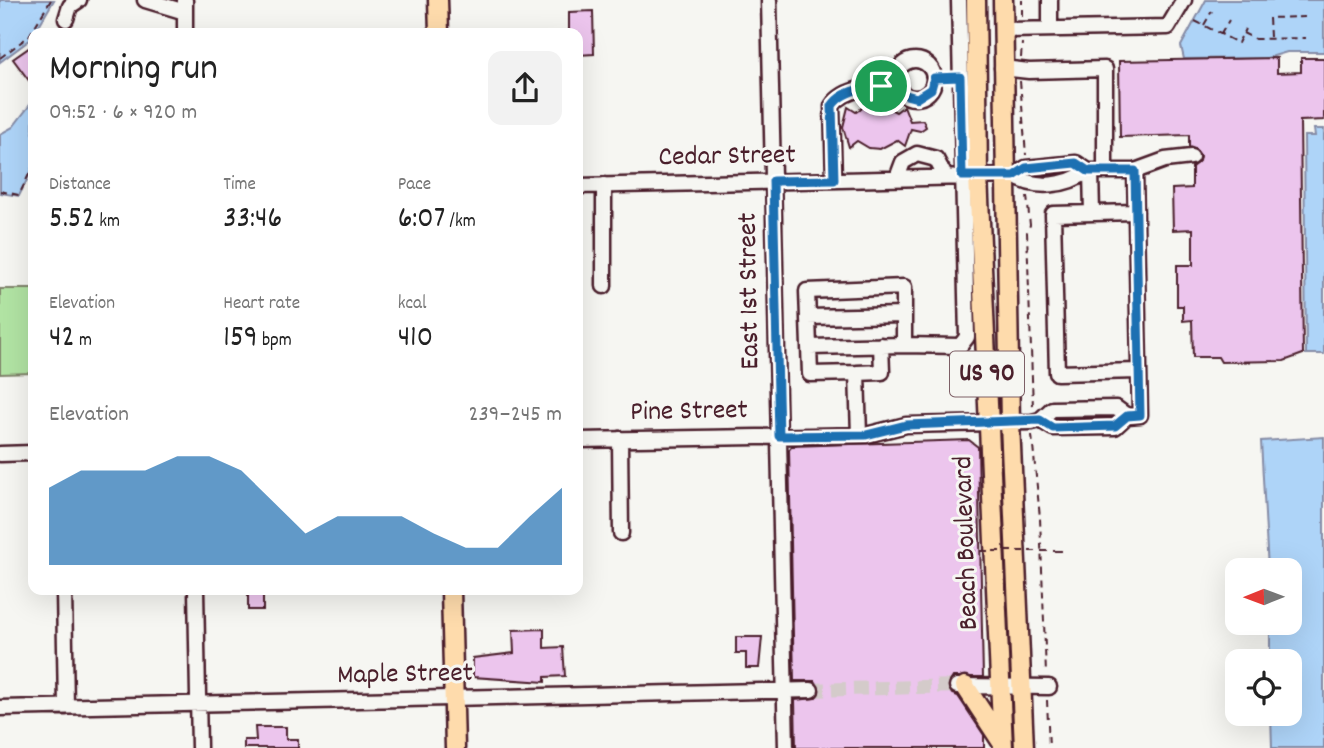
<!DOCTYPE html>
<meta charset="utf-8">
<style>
body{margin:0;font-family:Dekko,sans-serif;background:#f2f2f2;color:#222;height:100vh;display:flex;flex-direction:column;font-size:26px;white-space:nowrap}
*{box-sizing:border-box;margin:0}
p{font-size:23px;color:#767676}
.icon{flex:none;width:38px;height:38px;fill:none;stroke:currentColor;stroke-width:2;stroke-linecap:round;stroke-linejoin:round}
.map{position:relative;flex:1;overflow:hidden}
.side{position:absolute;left:28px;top:28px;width:555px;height:567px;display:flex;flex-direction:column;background:#fff;border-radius:14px;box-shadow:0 7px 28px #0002}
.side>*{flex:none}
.needle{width:46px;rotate:269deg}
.fabs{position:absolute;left:1225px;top:558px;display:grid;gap:14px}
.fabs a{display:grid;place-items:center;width:77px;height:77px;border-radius:14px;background:#fff;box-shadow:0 7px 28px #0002;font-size:35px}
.pin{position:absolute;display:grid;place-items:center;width:60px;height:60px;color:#fff;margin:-30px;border:4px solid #fff;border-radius:50%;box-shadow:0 2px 7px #0007}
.round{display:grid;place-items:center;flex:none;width:74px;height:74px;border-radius:14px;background:#f2f2f2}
.headline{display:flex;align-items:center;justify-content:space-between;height:119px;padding:0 21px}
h1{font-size:38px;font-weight:600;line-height:52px}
.stats{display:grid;grid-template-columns:repeat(3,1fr);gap:10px;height:119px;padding:7px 21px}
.stats div{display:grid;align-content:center}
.stats b{font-size:30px;font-weight:600}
.stats small{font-size:19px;font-weight:400}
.stats p{font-size:19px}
.chart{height:196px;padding:14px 21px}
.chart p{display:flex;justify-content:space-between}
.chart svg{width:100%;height:126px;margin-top:7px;fill:#1f6fb2;opacity:.7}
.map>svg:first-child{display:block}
</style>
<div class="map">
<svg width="1324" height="748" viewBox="0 0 1324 748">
<rect width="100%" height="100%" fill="#f6f6f2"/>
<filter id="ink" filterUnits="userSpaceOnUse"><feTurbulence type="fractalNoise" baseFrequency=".0143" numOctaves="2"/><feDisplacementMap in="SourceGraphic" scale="14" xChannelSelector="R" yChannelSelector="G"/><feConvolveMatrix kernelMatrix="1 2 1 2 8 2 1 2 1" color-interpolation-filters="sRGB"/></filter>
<g filter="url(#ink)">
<path fill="#b1e3a3" stroke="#7e8167" stroke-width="2" d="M0 289H33V373L0 374Z"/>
<path fill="#aed4f8" stroke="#868ca6" stroke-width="2" d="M0 0H54L31 39 0 62Z
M1206 0H1324V52H1287L1267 58 1184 59 1181 46Z
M33 101V168L19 196 0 193V134L13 127Z
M1314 129H1324V354H1306L1304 136H1315Z
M1324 437V748H1272L1271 714H1290V662L1270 661V623H1290V570H1268L1261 441Z"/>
<path fill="#ecc5ed" stroke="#4a1f2b" stroke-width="2" d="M593 11 594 54 578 55V33H569V12Z
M33 45V86L13 59Z
M1277 58V73L1301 72V58H1324V120L1300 121 1303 354 1284 361 1221 362 1218 357H1193L1192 320 1183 321V306H1177V265H1193V229L1173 230 1172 189 1192 188V167L1199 161 1200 155 1195 149 1189 147V135L1120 137 1119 61Z
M879 103 896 112 904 106 910 121 923 120 926 127 920 131 911 129 905 146 897 140 880 149 869 148 857 141 849 147 843 127 848 107 856 112 866 105Z
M969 440 978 447 983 677H953L947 687 952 694 958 696 984 735V748H796L795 700 815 698 821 689 815 681H794L789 450 792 446Z
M248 590H263V610H248Z
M544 629V648L563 647 565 676 545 677V682L473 677V658L514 653 513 630Z
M736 637H762L759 668H746V653H736Z
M255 727H286V739H298V748H244V740H256Z"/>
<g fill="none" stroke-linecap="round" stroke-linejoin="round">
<path stroke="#d4cbca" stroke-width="14" stroke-dasharray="14 7" stroke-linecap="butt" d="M811 690 957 686"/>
<defs>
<path id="minor" d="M145 0 185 12
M769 0 786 748
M1050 0V29
M66 19 70 6 79 0
M1002 30 1168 27 1184 0
M185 33V0
M896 79a19 19 0 1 1 38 0a19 19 0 1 1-38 0Z
M1002 68 1029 71 1105 69V171
M1091 171 1092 213
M1135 171 1165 160 1191 157
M897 178 903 162 917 154 936 159 945 176
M834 180 832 106C844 87 878 85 898 87
M578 186 1013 176
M1136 212 1053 214 1057 373 1139 371
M604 286V185
M808 317 904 315
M809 347 904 345
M857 373 882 372 881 345
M1040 420 1053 428 1115 427 1127 416
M859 435 857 373 810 374 807 291 904 287V345L960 346 967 337 959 0
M620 439 621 533
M578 440 866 435 906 425 1032 422 1040 420 1052 409 1116 408 1127 416 1140 415 1135 171H1088L1076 163 1026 168 1014 176C1036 190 1067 186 1088 171
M0 454 33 453
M64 590 66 707
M196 590 199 748
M957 686 1049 687
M0 708 811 690"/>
<path id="major" d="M438 0 439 33
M976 0 978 175 1003 748
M1003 0 1010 423 1024 748
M451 590 455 748
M965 686 1001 741"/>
</defs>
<use href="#minor" stroke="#4a1f2b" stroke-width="19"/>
<use href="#major" stroke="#4a1f2b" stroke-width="23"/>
<path stroke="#4a1f2b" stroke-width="2" stroke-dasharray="7 5" stroke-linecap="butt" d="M1022 16V0
M1195 21 1238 43 1245 29
M1204 25 1212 11
M1243 33 1255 39 1306 38
M1221 34 1229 20
M1270 37 1269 18 1305 17
M0 58 29 36 51 0
M1021 58 1022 43
M1020 81 1026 155
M0 191 19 195 33 166
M1027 196 1030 225 1027 232 1033 408
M1032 435 1040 518 1046 674
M1055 551H1064
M1047 700 1049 748"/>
<use href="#minor" stroke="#f6f6f2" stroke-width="14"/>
<use href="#major" stroke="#fedbac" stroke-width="18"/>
<path stroke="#4a1f2b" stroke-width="2" stroke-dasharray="7 5" stroke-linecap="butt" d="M957 551H1055"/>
</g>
</g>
<g fill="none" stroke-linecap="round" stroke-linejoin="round" filter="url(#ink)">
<defs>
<path id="route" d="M960 77 962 176H1014L1026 168 1076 163 1088 171H1135L1140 415 1127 416 1115 426 1053 428 1040 420 906 425 866 435 779 436 773 181 834 180 832 106C844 87 878 85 898 87L906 95 917 98 931 89 934 78Z"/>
</defs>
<use href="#route" stroke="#fff" stroke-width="14"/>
<use href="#route" stroke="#1f6fb2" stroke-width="9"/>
</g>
<g text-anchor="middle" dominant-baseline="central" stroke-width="6" stroke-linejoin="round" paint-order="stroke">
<rect fill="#f6f6f2" stroke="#7e6067" stroke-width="2" x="950" y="351.5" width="74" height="45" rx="5"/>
<g font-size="26" font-weight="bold" fill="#4a1f2b">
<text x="987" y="374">US 90</text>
</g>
<g font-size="28" fill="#4a1f2b" stroke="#f6f6f2">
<text transform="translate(727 158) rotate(-1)">Cedar Street</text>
<text transform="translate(751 291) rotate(-91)">East 1st Street</text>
<text transform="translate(689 413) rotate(-1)">Pine Street</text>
<text transform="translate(968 543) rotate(-92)">Beach Boulevard</text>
<text transform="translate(405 676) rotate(-1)">Maple Street</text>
</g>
</g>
</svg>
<div class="fabs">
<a><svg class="needle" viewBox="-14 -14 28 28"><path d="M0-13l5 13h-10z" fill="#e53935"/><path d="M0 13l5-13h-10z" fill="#767676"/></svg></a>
<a><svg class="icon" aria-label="locate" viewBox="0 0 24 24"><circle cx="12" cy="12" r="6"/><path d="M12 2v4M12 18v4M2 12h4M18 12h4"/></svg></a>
</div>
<div class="pin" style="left:881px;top:86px;background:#1e9e55"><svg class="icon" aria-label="arrive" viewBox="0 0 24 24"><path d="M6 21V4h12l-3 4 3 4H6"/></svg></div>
<section class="side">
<div class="headline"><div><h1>Morning run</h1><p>09:52 · 6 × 920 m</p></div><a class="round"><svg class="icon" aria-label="share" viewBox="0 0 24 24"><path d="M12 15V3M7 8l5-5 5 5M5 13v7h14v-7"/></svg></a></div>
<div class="stats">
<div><p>Distance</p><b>5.52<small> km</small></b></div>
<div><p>Time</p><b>33:46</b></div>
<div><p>Pace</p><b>6:07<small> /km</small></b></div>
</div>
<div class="stats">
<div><p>Elevation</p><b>42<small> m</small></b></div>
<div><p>Heart rate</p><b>159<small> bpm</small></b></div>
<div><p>kcal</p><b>410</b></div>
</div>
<div class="chart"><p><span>Elevation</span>239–245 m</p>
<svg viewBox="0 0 160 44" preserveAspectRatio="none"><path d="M0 44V17L10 11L20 11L30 11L40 6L50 6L60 11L70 22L80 33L90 27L100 27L110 27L120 33L130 38L140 38L150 27L160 17V44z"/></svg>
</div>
</section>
</div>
